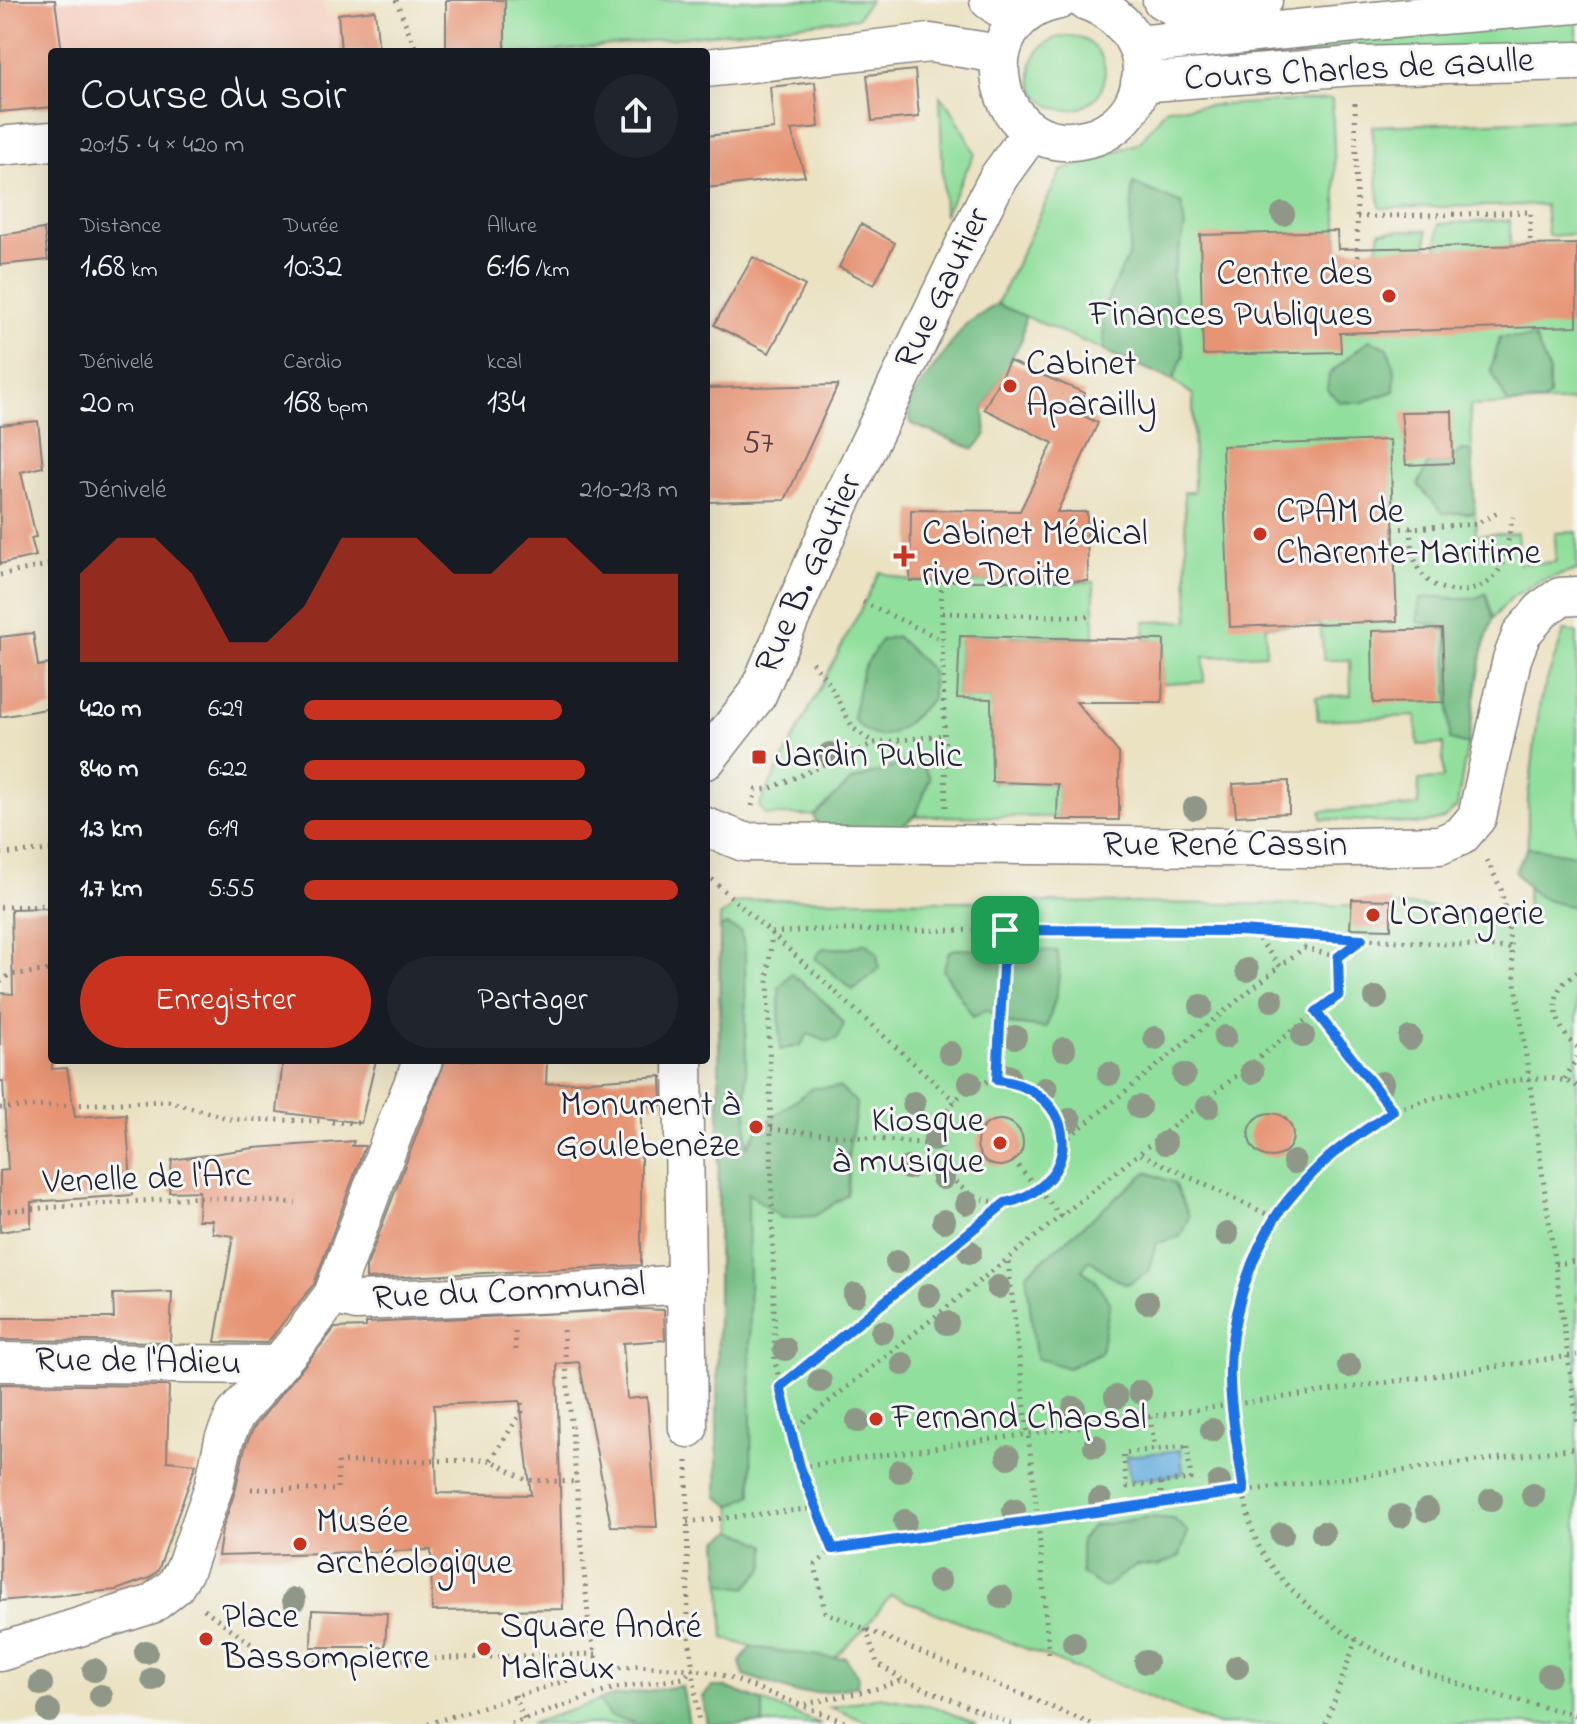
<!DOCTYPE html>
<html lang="fr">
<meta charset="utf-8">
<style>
body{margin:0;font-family:"Indie Flower",sans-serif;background:#20242c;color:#f1f3f6;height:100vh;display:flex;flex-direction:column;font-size:30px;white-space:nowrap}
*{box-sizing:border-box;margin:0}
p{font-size:26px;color:#9ea1a6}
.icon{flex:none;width:44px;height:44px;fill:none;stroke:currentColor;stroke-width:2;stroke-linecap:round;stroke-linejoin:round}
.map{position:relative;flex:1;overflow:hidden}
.sheet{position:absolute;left:48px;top:48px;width:662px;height:1016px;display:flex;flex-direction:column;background:#171b24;border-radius:8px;box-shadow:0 8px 32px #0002}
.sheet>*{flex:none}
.pin{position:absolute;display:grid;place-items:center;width:68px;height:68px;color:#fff;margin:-34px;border-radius:16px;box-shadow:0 4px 12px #0006}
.round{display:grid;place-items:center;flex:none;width:84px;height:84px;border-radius:42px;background:#20242c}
.overview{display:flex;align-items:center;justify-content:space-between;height:136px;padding:0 32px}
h1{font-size:44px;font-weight:600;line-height:60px}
.metrics{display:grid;grid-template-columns:repeat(3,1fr);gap:12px;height:136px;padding:8px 32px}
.metrics div{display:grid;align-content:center}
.metrics b{font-size:34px;font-weight:600}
.metrics small{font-size:22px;font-weight:400}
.metrics p{font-size:22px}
.chart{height:224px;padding:16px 32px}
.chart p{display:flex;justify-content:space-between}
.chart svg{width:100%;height:144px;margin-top:8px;fill:#c8321e;opacity:.7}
.cta{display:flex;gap:16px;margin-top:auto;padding:16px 32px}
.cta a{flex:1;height:92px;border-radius:48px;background:#c8321e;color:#fff;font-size:32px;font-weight:600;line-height:92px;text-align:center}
.cta a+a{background:#20242c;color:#f1f3f6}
ul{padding:0 32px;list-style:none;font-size:26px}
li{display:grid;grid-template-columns:128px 96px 1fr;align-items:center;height:60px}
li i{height:20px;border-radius:10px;background:#c8321e}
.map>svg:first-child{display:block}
</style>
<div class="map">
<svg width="1577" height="1724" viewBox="0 0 1577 1724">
<rect width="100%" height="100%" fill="#f6f6f2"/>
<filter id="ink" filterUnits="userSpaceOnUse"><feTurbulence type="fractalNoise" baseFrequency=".0125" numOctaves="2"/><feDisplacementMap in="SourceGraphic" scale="16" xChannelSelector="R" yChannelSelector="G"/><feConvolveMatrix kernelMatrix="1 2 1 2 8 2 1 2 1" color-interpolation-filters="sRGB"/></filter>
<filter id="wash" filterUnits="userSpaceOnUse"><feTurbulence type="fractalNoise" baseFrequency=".006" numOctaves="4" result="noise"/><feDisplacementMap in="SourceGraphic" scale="32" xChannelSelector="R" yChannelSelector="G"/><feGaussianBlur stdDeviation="1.8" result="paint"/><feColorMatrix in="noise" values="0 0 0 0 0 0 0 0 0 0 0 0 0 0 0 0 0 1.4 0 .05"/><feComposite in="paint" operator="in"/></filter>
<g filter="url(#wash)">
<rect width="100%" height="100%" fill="#ebe2c2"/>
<path fill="#f6d2c4" d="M0 0H322L327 15 375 10 379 52H52V107L0 112Z"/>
<path fill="#91df9c" stroke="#5a806c" stroke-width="2" d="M505 0H870L857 18 549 52H505Z
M1577 15V44L1165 62 1164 50Z
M1031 73a37 37 0 1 1 74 0a37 37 0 1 1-74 0Z
M940 96 952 110 975 153 944 215Z
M1332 99 1339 271 1377 249 1380 231 1427 230 1426 248H1437L1439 224 1510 220V246L1577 244V401L1470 406 1476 535 1517 533 1519 564 1556 562 1555 533 1577 532V570L1540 581 1512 597 1493 618 1483 648 1457 807 1443 819 1422 824 1322 819 1321 811 1418 806 1419 780 1443 779V744L1418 745 1416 716 1318 720 1316 697 1351 695 1350 660H1324L1320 624 1266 626V654L1204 657V682L1162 684 1164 647 1158 640 1144 639 1145 622 1189 621 1184 492H1194L1193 395 1173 380 997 304 1061 171 1139 143 1167 108Z
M1577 119V234L1548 236 1545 205 1380 208 1372 126Z
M880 572 910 581 1094 582V638L1010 636 1007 642 1002 641 1001 637 967 636 960 640 957 696 963 698 991 699 992 782 1058 784V817L765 815 759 806Z
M1564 631 1577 633V1724H1215L891 1595 865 1628 821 1671 724 1638 718 1541 734 1530 731 1506 717 1496 720 917 736 903 760 899 1419 906 1527 917 1528 799 1540 701Z
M682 1686 689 1724H529L614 1696Z
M712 1687H725L821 1724H707L703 1697Z
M880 1697 935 1707 977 1724H872L830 1707Z"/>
<path fill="#74be84" stroke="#4b7060" stroke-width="2" d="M1133 183 1182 204 1185 228 1172 276 1184 355 1173 380 1104 351 1103 309 1129 254Z
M997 304 1025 316 1022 339 984 409 986 435 974 449 911 424 908 403 965 325Z
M1500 337 1535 338 1549 372V397L1542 402 1508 404 1491 370Z
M1369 340 1388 348 1395 371 1394 391 1361 403 1339 402 1327 389 1329 374Z
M1461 450 1472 451 1475 510 1472 513H1443L1418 485 1428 464 1452 463 1453 457Z
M1486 593 1493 618 1483 648 1468 745 1450 740 1447 633 1440 626 1417 622 1420 599C1443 591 1464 607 1486 593Z
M896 636 932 671V699C906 723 882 757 853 718L862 671 881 640Z
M905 763 922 765 930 778 916 815 900 827 819 831 814 816 851 781Z
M1528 847 1577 855V907C1544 902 1534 899 1515 871Z
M726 925 740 931 745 948 747 1147 760 1127 812 1088 839 1087 856 1102C856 1122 853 1125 850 1142 846 1160 852 1177 847 1195L815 1216 782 1218 748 1193 752 1495 731 1506 717 1496 720 928Z
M866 943 877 953 879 968 853 990 815 958 823 948H851Z
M955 949 1057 951C1063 976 1055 1004 1046 1028L1010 1024 987 1010 973 1017 943 970 949 952Z
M791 973 830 1007 844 1024 837 1039 826 1041 808 1034 801 1045 780 1050 779 988Z
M1147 1172 1174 1183 1189 1216 1180 1237 1156 1243 1148 1272 1127 1284 1112 1277 1090 1260 1082 1270 1093 1278 1110 1302 1101 1352 1068 1368 1036 1358 1026 1274Z
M1148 1517 1174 1519 1188 1532 1180 1556 1158 1566 1136 1565 1104 1588 1081 1573V1541L1092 1526Z
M734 1530 766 1545 765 1567 746 1588 721 1584 718 1541Z
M751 1647 834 1658 845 1657 858 1676 857 1686 825 1692 797 1693 744 1675 740 1662Z
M682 1686 689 1724H633V1722L609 1716 599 1700 614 1696Z
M712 1687H725L763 1702V1724H707L703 1697Z"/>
<path fill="#68afdf" stroke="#45688d" stroke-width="2" d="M1181 1450 1183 1474 1130 1481 1127 1456Z"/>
<g id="blocks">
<path fill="#e79475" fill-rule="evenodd" d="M0 0H55L62 52H52V107L0 112Z
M446 0H505V52H446Z
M375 10 379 52H341L338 14Z
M915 70 919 117 872 121 867 75Z
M815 82 819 127 791 130 805 176 706 188V136L774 129 770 87Z
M861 224 895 243 874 285 839 267Z
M44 229 48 260 0 265V235Z
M1337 231 1338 249 1577 244V326L1340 333 1341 352 1203 355 1200 235Z
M753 257 805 286 769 353 714 325Z
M1009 361 1085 393 1076 412 1098 423 1057 512H1087L1088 581H910L911 510 1020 511 1053 443 984 409Z
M838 385 785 500 706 502V388Z
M1452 411 1453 463 1406 465 1401 412Z
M38 421 43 467 21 472 36 537 31 538 36 556 0 564V425Z
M1390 440 1397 621 1230 627 1222 446Z
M1442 629 1445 702 1373 703 1372 631Z
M33 633 38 666 50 664 52 708 0 717V637Z
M960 636 1164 640 1162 702H1076L1119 753V820H1057L1058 784 992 782 991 699 957 698Z
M1289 781V813L1236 816 1233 784Z
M1352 899 1391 900V929L1350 928Z
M52 908V1069L67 1068 75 1117 126 1114 132 1195 31 1202V1227L0 1232V1171L8 1170 3 1081H0V993L13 994 11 909Z
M283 1060H376L361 1123 277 1112Z
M445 1060H547L546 1084 661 1076 662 1105 641 1106V1265L366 1279V1268Z
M1249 1135a22 22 0 1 1 44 0a22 22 0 1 1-44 0Z
M977 1143a23 23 0 1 1 46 0a23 23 0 1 1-46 0Z
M354 1141 352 1146H365L314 1284 267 1343 215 1342 233 1236 213 1233 212 1220H198L199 1191 169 1192 172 1160 254 1148Z
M172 1292 170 1342 0 1340V1318H114L113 1294Z
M640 1309 664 1310 665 1340 623 1343 627 1399 647 1397 657 1527 611 1526 579 1362 557 1364 563 1609 432 1611 431 1550 218 1556 222 1530 235 1491 245 1447 254 1427 335 1328 366 1327V1323ZM520 1401 531 1495 437 1493 434 1405Z
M0 1384 169 1386 167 1461 196 1464 158 1571 149 1578 116 1590 0 1601Z
M312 1610 387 1613 385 1647H311Z"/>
</g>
</g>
<g filter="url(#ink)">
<use href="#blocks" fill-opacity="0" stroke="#86827e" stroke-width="2"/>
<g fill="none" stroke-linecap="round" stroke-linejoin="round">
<defs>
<path id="minor" d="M989 0 1018 21
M1059 0C961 18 994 164 1089 138 1107 134 1123 121 1132 106 1158 60 1129 15 1084 0
M1162 0 1178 8 1263 0
M1137 45 1415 17 1577 4
M706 68 930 43 1000 54
M1140 83 1354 66 1577 61
M0 146 52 141
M706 760 757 695 837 510 982 209 998 178 1032 131
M706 827 744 842 1310 848 1440 845 1461 836 1477 817 1512 659 1522 633 1544 608 1560 597 1577 596
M683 1060 688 1428
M333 1295 357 1301 559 1293 685 1284
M0 1362 276 1365
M0 1652 152 1604 175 1586 185 1569 214 1486 224 1440 235 1415 302 1336 333 1295 397 1123 423 1060"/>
</defs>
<use href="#minor" stroke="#86827e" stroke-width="41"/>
<path stroke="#86827e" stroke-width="5" stroke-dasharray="2 6" stroke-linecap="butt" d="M396 0 417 52
M1355 103 1358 270
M1357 217 1531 212 1530 245
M1411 528C1412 542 1412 557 1419 570 1434 596 1476 598 1495 576 1509 558 1507 537 1513 517
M1393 529 1476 524 1501 511
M0 575 52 564
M941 581 946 808
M863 602 943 640
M942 613 1094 617
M812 662 828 682 853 728 874 743 945 735
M752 806 756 790 769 789 874 743
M1 854 52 850
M1487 860 1501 889 1506 913 1577 1422
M706 874 955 1101
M0 907 52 905
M772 933 768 974 775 1362 800 1467 833 1549 815 1565 825 1612 1092 1724
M772 933 812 930 1240 931 1510 948
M1254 933 1280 966 1304 948 1338 957 1339 995 1316 1012 1393 1111
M1338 957 1362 939
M1577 972C1573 976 1566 980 1562 985 1548 1004 1560 1035 1577 1047
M0 982 9 975 52 970
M1565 1079 1577 1057
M940 1141a61 61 0 1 1 122 0a61 61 0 1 1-122 0Z
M997 1080 1005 930
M1577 1086C1552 1071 1510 1081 1483 1087 1454 1094 1422 1099 1395 1111 1377 1118 1361 1134 1345 1145 1274 1198 1226 1291 1230 1381 1230 1401 1235 1421 1237 1441 1243 1481 1244 1529 1269 1563 1342 1661 1465 1688 1577 1715
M0 1108 168 1101 231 1119 323 1121
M332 1122 360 1123
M771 1129 940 1145
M1063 1142 1280 966
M1141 1154 1275 1218
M1013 1160 1062 1217
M0 1211 199 1197 296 1203
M1008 1262 1038 1520 1049 1658
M1555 1264 1577 1261
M563 1330 589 1627 599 1670
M515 1332 516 1352
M780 1387 1004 1204
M1150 1417 1155 1449
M791 1432 1316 1012
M1187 1446 1191 1479 1127 1487 1123 1453Z
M491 1460 522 1411 521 1401
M687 1461 688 1627 699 1724
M800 1467 1577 1355
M1161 1483V1502
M251 1489 337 1490 338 1462 491 1460 526 1480 576 1482
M687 1522 817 1508
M833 1549 1161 1502 1577 1448
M204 1609 277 1663 596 1654
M866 1629 877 1663 902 1679
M515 1695 525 1724
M805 1704 875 1689 904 1680 1012 1724
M428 1724 600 1670 636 1666 691 1669 720 1674 850 1724
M511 1724 615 1688 684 1678 691 1670
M1326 1724 1356 1639"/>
<use href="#minor" stroke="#fff" stroke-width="38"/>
</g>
<g fill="#8f9888">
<circle cx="1283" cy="214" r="12"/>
<circle cx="830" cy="754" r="12"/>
<circle cx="1195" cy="808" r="12"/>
<circle cx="1247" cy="970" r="12"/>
<circle cx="1376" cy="998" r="12"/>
<circle cx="1272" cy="1000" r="12"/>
<circle cx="1201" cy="1006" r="12"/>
<circle cx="1303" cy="1036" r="12"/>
<circle cx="1015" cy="1037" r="12"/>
<circle cx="1225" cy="1037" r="12"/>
<circle cx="1155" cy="1038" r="12"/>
<circle cx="1410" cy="1038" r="12"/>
<circle cx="1064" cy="1049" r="12"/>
<circle cx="950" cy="1053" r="12"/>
<circle cx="1252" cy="1072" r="12"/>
<circle cx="1109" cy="1074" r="12"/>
<circle cx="1184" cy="1075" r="12"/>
<circle cx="1008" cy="1076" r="12"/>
<circle cx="970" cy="1083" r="12"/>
<circle cx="1382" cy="1083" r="12"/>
<circle cx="1046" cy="1088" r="12"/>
<circle cx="914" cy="1103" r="12"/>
<circle cx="1139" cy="1107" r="12"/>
<circle cx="1208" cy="1107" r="12"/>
<circle cx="1070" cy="1120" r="12"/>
<circle cx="935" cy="1139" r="12"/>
<circle cx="1165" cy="1143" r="12"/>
<circle cx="1294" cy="1162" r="12"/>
<circle cx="908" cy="1168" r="12"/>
<circle cx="943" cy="1178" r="12"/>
<circle cx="967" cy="1203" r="12"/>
<circle cx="944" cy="1221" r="12"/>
<circle cx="1227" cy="1234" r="12"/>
<circle cx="970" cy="1252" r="12"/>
<circle cx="897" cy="1262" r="12"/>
<circle cx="998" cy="1287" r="12"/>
<circle cx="855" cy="1295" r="12"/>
<circle cx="929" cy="1295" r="12"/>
<circle cx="1147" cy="1302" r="12"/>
<circle cx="947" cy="1323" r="12"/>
<circle cx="882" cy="1332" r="12"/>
<circle cx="785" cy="1349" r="12"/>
<circle cx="903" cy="1364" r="12"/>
<circle cx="1349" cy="1366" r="12"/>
<circle cx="820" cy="1381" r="12"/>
<circle cx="1140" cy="1392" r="12"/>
<circle cx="1116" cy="1397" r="12"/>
<circle cx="1074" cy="1408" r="12"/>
<circle cx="858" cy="1421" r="12"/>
<circle cx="1212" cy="1430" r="12"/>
<circle cx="1095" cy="1446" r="12"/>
<circle cx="1008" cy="1457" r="12"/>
<circle cx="900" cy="1471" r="12"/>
<circle cx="1219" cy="1483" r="12"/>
<circle cx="1533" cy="1495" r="12"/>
<circle cx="1100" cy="1500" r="12"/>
<circle cx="1491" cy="1500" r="12"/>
<circle cx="1014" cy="1510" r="12"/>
<circle cx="1427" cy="1510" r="12"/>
<circle cx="1400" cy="1516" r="12"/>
<circle cx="905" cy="1521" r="12"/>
<circle cx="1323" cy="1533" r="12"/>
<circle cx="1282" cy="1534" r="12"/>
<circle cx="939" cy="1581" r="12"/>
<circle cx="1001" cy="1597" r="12"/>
<circle cx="294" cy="1600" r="12"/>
<circle cx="1074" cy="1643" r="12"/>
<circle cx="146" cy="1652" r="12"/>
<circle cx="1146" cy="1662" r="12"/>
<circle cx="1237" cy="1667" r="12"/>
<circle cx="94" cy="1670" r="12"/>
<circle cx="1549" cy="1675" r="12"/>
<circle cx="153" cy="1679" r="12"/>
<circle cx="41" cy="1684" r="12"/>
<circle cx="101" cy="1696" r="12"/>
<circle cx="49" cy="1711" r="12"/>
</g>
</g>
<g fill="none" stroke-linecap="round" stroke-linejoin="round" filter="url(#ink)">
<defs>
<path id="route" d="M1005 930 1240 931 1362 939 1338 957 1339 995 1316 1012 1393 1111C1372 1126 1348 1140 1328 1158 1310 1175 1289 1196 1275 1218 1247 1262 1228 1328 1230 1381 1231 1418 1239 1455 1244 1491L833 1549 800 1467 780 1387 1005 1203C1086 1186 1080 1089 997 1080Z"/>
</defs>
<use href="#route" stroke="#fff" stroke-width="16"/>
<use href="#route" stroke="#1a73e8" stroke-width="10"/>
</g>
<g fill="#c8321e" stroke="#f6f6f2" stroke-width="3">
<circle cx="1389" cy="296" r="8"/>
<circle cx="1010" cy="386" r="8"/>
<circle cx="1260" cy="534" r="8"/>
<path d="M900 544h8v8h8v8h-8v8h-8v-8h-8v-8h8z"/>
<rect x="751" y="749" width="16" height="16" rx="4"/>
<circle cx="1373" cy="915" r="8"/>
<circle cx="756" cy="1127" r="8"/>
<circle cx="1000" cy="1143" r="8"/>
<circle cx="876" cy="1419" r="8"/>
<circle cx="300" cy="1544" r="8"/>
<circle cx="206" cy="1639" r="8"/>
<circle cx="484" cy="1649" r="8"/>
</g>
<g text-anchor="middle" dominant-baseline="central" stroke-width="6" stroke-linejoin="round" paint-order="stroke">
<g font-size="32" fill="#533e4a">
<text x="758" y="444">57</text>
</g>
<g font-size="36" fill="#22223b" stroke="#f6f6f2">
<text transform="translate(1359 71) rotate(-3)">Cours Charles de Gaulle</text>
<text transform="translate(944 289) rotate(-64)">Rue Gautier</text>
<text transform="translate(810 574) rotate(-66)">Rue B. Gautier</text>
<text x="1225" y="846">Rue René Cassin</text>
<text transform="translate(147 1180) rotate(-2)">Venelle de l'Arc</text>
<text transform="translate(509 1293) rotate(-3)">Rue du Communal</text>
<text transform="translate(138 1363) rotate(1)">Rue de l'Adieu</text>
</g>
<g font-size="36" fill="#22223b" stroke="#f6f6f2" text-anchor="start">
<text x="1373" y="275" text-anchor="end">Centre des<tspan x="1373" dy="41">Finances Publiques</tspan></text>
<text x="1026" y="365">Cabinet<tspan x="1026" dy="41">Aparailly</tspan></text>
<text x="1276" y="513">CPAM de<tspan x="1276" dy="41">Charente-Maritime</tspan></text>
<text x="922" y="535">Cabinet Médical<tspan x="922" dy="41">rive Droite</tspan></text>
<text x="775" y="757">Jardin Public</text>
<text x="1389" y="915">L'Orangerie</text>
<text x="740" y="1106" text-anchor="end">Monument à<tspan x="740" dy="41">Goulebenèze</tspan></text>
<text x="984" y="1122" text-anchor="end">Kiosque<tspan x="984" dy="41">à musique</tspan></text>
<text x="892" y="1419">Fernand Chapsal</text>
<text x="316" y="1523">Musée<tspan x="316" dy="41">archéologique</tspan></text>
<text x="222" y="1618">Place<tspan x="222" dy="41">Bassompierre</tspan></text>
<text x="500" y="1628">Square André<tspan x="500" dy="41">Malraux</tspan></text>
</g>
</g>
</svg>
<div class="pin" style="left:1005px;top:930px;background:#1e9e55"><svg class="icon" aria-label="arrive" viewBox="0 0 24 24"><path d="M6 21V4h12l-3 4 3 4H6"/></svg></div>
<section class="sheet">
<div class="overview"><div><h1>Course du soir</h1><p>20:15 · 4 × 420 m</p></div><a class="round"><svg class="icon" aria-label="share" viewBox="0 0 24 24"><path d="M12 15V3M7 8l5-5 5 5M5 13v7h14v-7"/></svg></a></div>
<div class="metrics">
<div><p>Distance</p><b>1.68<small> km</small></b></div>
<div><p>Durée</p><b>10:32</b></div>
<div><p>Allure</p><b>6:16<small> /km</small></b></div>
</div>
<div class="metrics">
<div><p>Dénivelé</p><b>20<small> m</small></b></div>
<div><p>Cardio</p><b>168<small> bpm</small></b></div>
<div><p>kcal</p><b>134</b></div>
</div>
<div class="chart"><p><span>Dénivelé</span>210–213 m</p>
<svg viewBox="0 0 160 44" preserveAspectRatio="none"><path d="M0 44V17L10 6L20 6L30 17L40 38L50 38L60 27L70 6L80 6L90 6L100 17L110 17L120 6L130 6L140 17L150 17L160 17V44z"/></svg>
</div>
<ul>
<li><b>420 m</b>6:29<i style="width:69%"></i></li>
<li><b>840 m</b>6:22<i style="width:75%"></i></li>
<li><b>1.3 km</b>6:19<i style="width:77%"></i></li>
<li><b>1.7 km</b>5:55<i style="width:100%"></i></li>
</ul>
<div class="cta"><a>Enregistrer</a><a>Partager</a></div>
</section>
</div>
